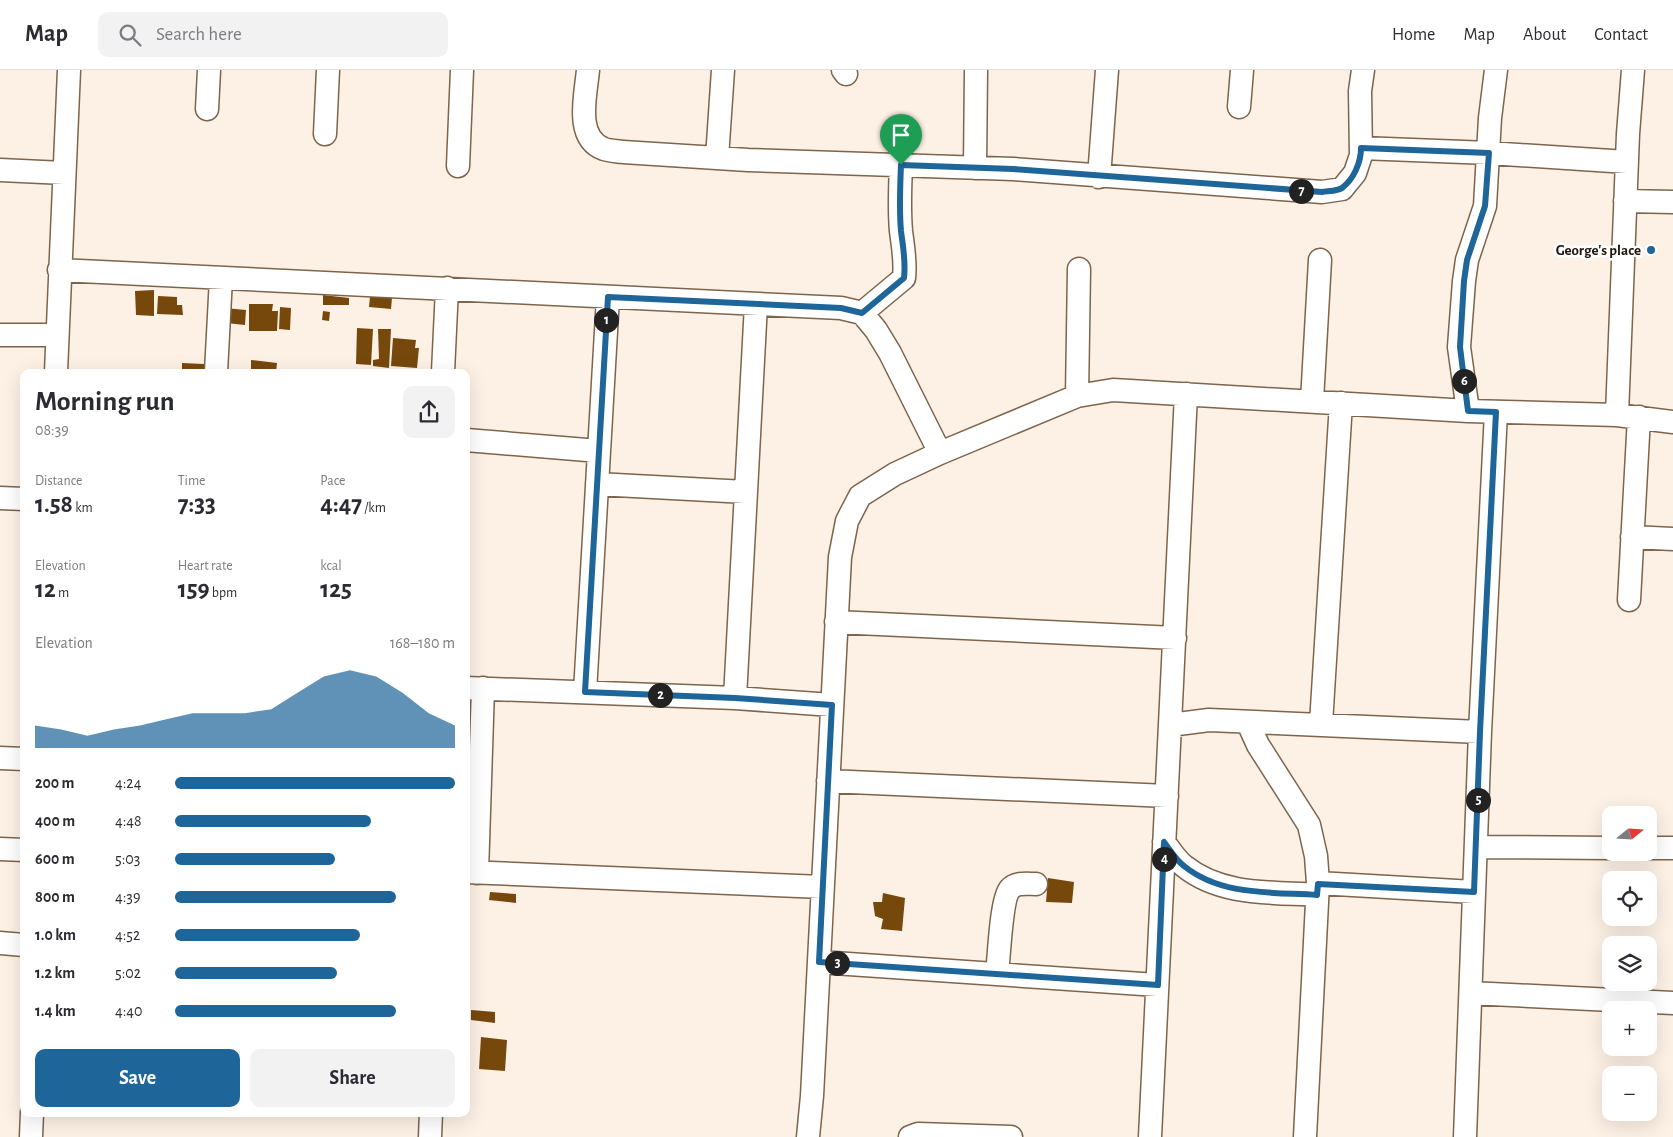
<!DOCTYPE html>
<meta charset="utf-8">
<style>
body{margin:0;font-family:"Alegreya Sans",sans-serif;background:#f2f2f3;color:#2b2b33;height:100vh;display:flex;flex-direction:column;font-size:19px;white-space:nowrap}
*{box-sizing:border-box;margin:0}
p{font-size:16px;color:#7c7c81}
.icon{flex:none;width:28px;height:28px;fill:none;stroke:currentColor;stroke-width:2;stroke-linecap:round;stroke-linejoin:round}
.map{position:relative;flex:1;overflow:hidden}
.side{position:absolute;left:20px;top:299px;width:450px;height:748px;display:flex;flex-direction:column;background:#fff;border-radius:10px;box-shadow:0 5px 20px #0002}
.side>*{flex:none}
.needle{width:32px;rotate:72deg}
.tools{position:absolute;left:1602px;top:736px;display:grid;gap:10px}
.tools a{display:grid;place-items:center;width:55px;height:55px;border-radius:10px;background:#fff;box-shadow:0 5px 20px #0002;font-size:25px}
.pin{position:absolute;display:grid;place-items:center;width:42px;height:42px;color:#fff;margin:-51px -21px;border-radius:50% 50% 50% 0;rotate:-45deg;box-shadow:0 0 5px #0007}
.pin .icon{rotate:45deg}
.km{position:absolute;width:25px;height:25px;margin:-12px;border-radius:50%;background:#222;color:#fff;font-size:14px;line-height:25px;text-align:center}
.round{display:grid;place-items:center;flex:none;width:52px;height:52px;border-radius:10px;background:#f2f2f3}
.summary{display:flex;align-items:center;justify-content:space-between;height:85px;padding:0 15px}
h1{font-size:28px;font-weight:700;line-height:38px}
.stats{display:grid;grid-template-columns:repeat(3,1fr);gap:8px;height:85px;padding:5px 15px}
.stats div{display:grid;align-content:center}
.stats b{font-size:25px;font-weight:700}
.stats small{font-size:14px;font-weight:400}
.stats p{font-size:14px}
.chart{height:140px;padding:10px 15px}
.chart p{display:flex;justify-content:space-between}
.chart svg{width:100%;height:90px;margin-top:5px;fill:#1e6599;opacity:.7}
.action{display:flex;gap:10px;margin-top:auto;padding:10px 15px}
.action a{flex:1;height:58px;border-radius:10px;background:#1e6599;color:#fff;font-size:20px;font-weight:700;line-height:58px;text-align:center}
.action a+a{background:#f2f2f3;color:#2b2b33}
ul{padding:0 15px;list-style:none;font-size:16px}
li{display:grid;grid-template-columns:80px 60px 1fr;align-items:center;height:38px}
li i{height:12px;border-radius:6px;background:#1e6599}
header{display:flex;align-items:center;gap:30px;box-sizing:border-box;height:70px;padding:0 25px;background:#fff;border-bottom:1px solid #e1e1e2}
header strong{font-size:24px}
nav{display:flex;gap:28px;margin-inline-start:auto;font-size:18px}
.search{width:350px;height:45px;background:#f2f2f3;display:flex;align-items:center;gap:12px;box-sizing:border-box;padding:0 18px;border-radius:10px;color:#7c7c81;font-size:19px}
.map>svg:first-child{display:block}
</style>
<header>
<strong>Map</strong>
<div class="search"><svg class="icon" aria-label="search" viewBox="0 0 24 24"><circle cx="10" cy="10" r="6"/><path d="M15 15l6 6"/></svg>Search here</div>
<nav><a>Home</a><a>Map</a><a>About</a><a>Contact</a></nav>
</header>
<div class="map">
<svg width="1673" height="1067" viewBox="0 0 1673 1067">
<rect width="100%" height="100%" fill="#fdf1e6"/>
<path fill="#77480c" d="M154 220V246L136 245 135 221Z
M323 225 349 228V235H323Z
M158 226 177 227V235H182L183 245 157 244Z
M370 226 392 228 391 239 369 237Z
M249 234H273L272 241H278L277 261H249Z
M280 237 291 238 290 260 279 259Z
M225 238 246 240 245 255 226 253Z
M323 241 330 242 329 251 322 250Z
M357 258 373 259 371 295 356 294Z
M378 259H391L389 298 373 296V290L379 289Z
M393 268 416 270 415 278H419L417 298 391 296Z
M251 290 277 293 276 302H251Z
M182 293 204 294V302H173V299L182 300Z
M1048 808 1074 812 1072 833 1046 832Z
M490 822 516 824V833L489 830Z
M883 823 905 828 902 861 881 859 883 849 875 846 873 832H882Z
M471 940 495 942V953L471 950Z
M481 967 507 970 505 1001 479 999Z"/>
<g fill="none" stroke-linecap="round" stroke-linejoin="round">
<defs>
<path id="minor" d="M588 0C586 24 574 68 604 79 610 81 617 81 623 82L748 90 1013 99 1322 122 1342 119 1355 103 1361 85 1360 21 1363 0
M843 0 846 4
M1239 37 1242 0
M207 39 209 0
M325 64 328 0
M1361 78 1489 83 1627 92
M717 88 723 0
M458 96 462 0
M975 98 976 0
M0 100 64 103
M1099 107 1107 0
M1625 131 1673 132
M59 200 841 238 862 243 876 260 890 283 940 383
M862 243 904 208C906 191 903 178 901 161 899 139 900 117 901 95
M0 265H57
M56 302 69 0
M216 302 221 208
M443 302 447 218
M1077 326 1079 199
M1312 331 1320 190
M1468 341 1459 277 1464 211 1467 190 1485 136 1490 48 1496 0
M1617 345 1628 64 1633 0
M466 370 599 381
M597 414 746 422
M0 428 24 429
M1632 467 1673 469
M1629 530 1639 347
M836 552 1175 568
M466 618 735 628 832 635
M585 622 608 227
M735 628 756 234
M1248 653 1258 675 1309 755 1316 786 1318 813 1305 1067
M1321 654 1341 333
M1170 655 1209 650 1480 662
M0 688 24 689
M828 711 1167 726
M1164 772C1170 780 1176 790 1184 796 1221 826 1272 822 1317 825
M1476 777 1611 778
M1649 778H1673
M0 779 24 780
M466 802 822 817
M477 803 483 618
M1318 813 1474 822
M0 873 24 875
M819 892 1157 915
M997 904C999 888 1001 829 1010 819 1016 812 1028 814 1036 814
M1471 923 1673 933
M31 1067 32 1042
M430 1067 431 1042
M808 1067 812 1026 840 487 847 451 860 426 895 404 940 383 1077 326 1113 320 1468 341 1617 345 1673 352
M910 1067 918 1064 1011 1067
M1150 1067 1186 324
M1465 1067 1480 662 1496 342"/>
</defs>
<use href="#minor" stroke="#7d644b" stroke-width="25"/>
<use href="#minor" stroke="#fff" stroke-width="22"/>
</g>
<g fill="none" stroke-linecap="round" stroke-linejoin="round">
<defs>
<path id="route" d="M1361 78 1489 83 1485 136 1467 190 1464 211 1460 277 1468 341 1496 342 1480 662 1474 822 1318 814 1317 825C1272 822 1221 826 1184 796 1176 790 1170 780 1164 772L1158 915 819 892 832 635 735 628 585 622 608 227 841 238 862 243 904 208C906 191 903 177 901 161 899 139 900 117 901 95L1013 99 1322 122C1328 121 1338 121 1342 118 1354 109 1361 92 1361 78Z"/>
</defs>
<use href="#route" stroke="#fff" stroke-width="10"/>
<use href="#route" stroke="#1e6599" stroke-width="6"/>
</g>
<circle fill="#1e6599" stroke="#fff" stroke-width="2" cx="1651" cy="180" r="5"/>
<g text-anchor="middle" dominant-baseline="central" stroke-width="5" stroke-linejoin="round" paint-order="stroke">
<g font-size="15" font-weight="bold" fill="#20150b" stroke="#fff" text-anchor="end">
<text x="1641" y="180">George's place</text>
</g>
</g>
</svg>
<div class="tools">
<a><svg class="needle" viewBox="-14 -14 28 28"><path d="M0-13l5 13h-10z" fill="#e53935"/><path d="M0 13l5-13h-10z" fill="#7c7c81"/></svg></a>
<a><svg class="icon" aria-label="locate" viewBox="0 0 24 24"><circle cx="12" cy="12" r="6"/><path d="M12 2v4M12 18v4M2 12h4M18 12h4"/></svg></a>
<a><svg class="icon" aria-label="layers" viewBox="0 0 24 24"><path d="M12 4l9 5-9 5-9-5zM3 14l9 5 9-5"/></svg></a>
<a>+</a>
<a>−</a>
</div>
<div class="pin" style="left:901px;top:95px;background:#1e9e55"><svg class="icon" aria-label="arrive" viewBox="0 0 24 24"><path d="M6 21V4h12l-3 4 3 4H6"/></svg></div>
<b class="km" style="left:606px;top:250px">1</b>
<b class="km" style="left:660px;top:625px">2</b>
<b class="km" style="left:837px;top:893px">3</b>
<b class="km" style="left:1164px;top:789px">4</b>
<b class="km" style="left:1478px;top:730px">5</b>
<b class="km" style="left:1464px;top:311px">6</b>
<b class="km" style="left:1301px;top:121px">7</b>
<section class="side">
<div class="summary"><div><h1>Morning run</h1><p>08:39</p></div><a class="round"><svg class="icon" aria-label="share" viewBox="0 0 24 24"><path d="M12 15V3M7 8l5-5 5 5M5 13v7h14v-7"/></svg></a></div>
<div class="stats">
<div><p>Distance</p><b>1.58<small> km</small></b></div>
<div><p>Time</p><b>7:33</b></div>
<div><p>Pace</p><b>4:47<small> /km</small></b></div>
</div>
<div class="stats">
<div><p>Elevation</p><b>12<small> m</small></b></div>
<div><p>Heart rate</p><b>159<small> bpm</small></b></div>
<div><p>kcal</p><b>125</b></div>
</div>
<div class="chart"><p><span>Elevation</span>168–180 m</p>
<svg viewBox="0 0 160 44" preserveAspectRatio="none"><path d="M0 44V33L10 35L20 38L30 35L40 33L50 30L60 27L70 27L80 27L90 25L100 17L110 9L120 6L130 9L140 17L150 27L160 33V44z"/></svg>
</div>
<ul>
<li><b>200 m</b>4:24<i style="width:100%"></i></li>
<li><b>400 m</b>4:48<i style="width:70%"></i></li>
<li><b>600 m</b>5:03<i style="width:57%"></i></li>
<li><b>800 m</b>4:39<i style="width:79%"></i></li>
<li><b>1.0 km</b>4:52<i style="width:66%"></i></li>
<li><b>1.2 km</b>5:02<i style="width:58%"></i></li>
<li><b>1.4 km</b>4:40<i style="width:79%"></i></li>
</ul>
<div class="action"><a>Save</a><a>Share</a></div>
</section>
</div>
